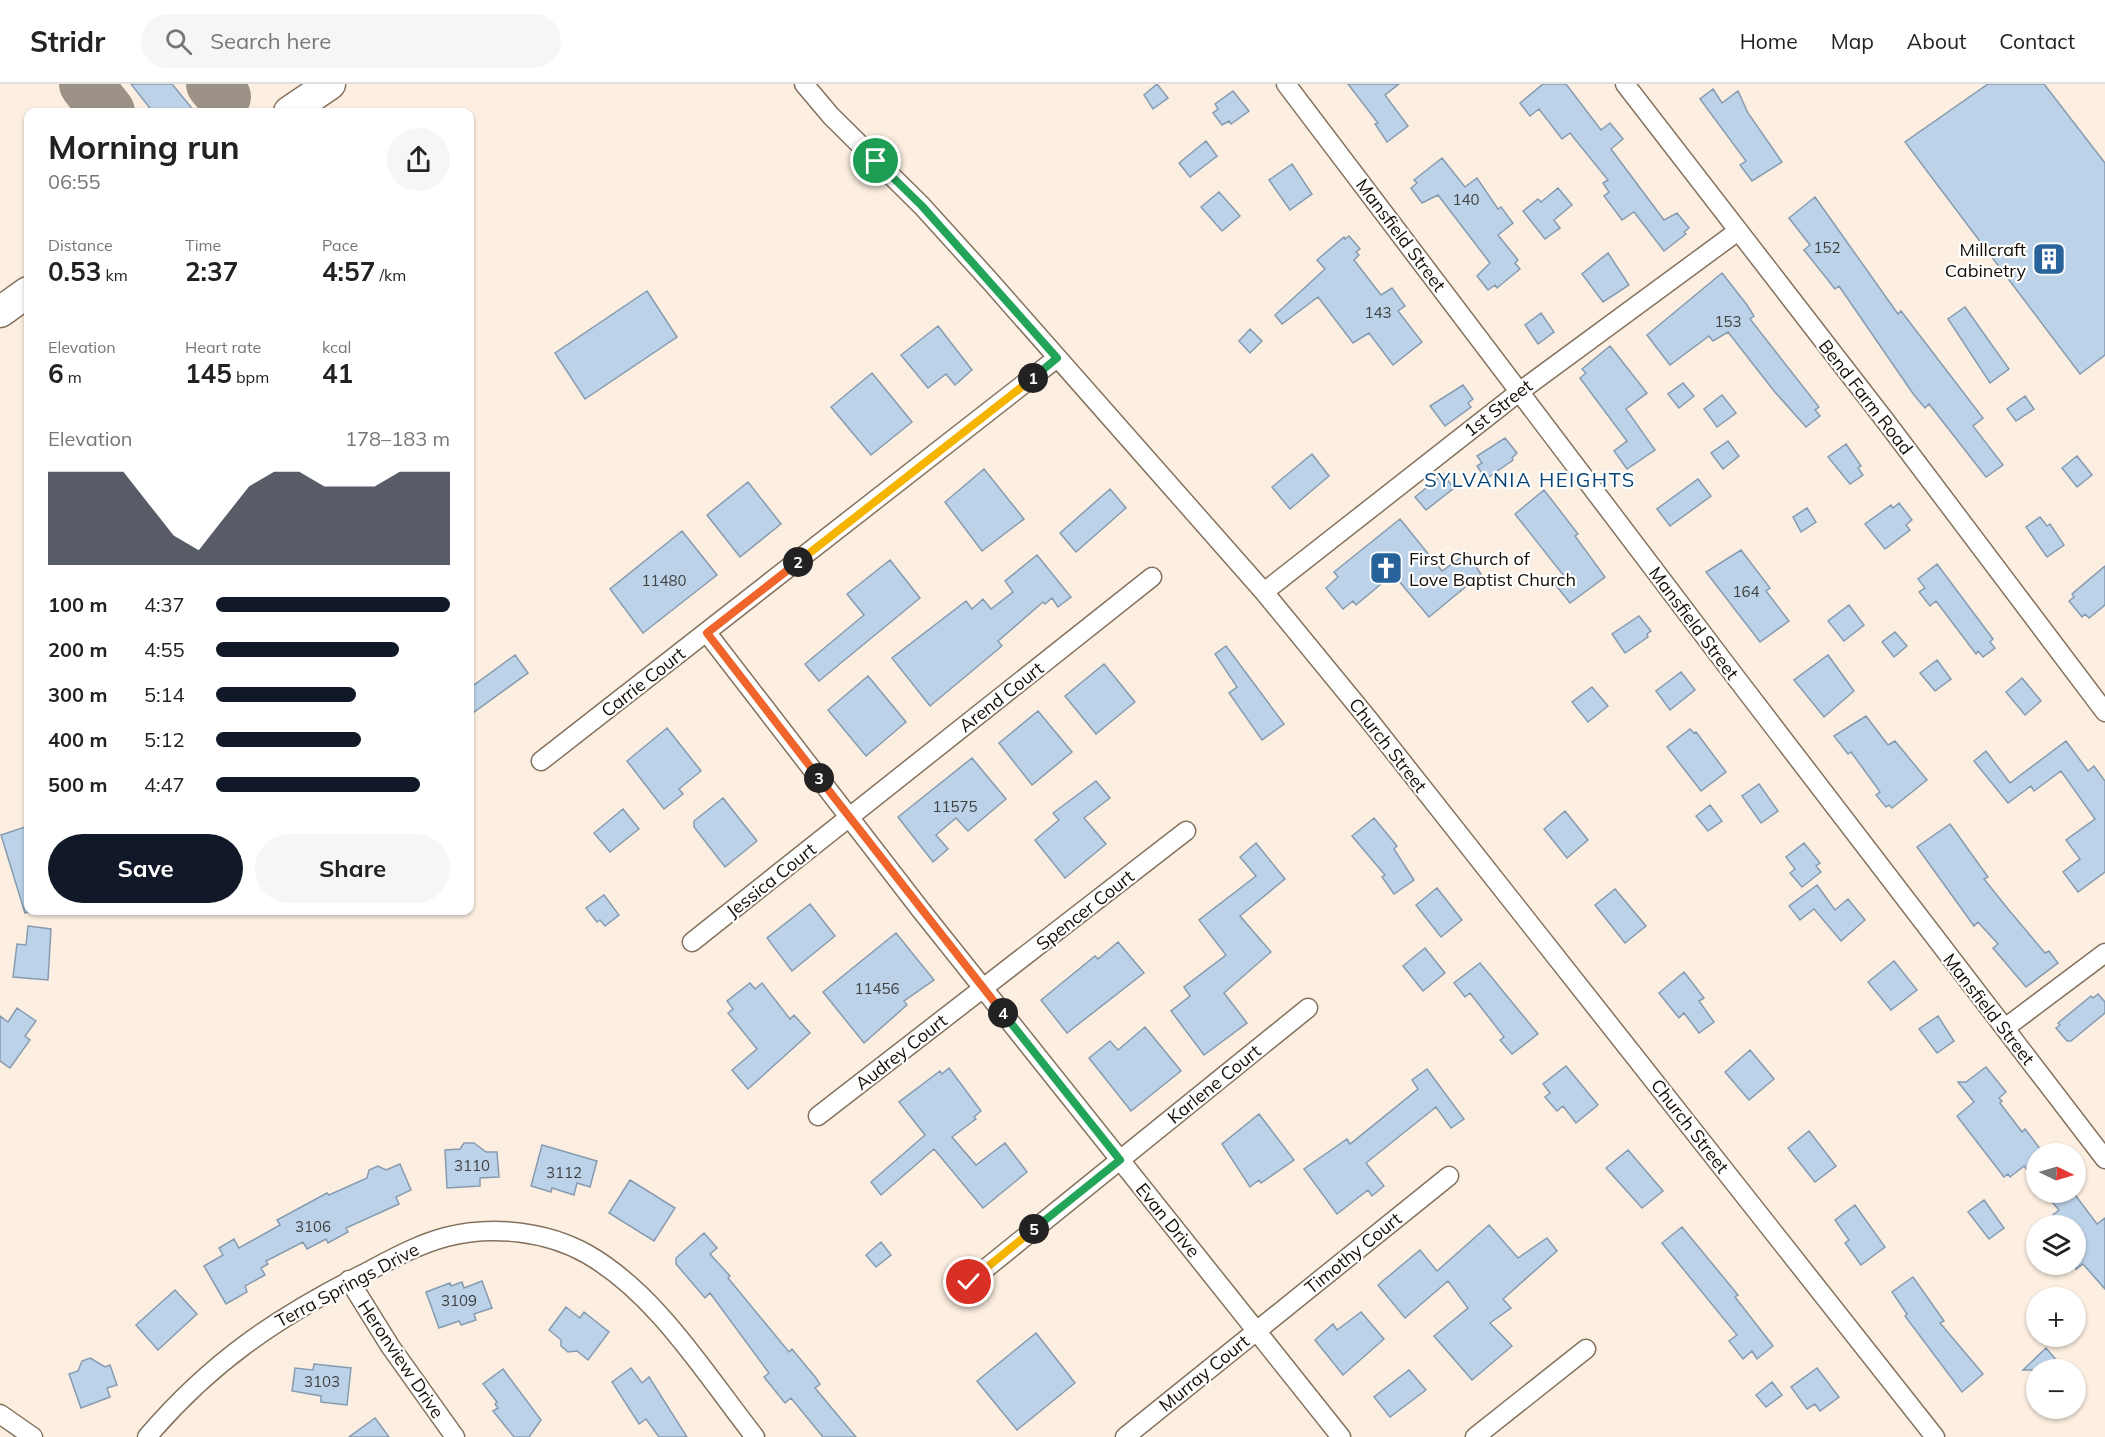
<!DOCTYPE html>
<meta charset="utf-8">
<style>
body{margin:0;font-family:Mulish,sans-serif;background:#f6f6f6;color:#222;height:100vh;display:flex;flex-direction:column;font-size:22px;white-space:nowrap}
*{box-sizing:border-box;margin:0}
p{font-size:20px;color:#767676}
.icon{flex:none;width:33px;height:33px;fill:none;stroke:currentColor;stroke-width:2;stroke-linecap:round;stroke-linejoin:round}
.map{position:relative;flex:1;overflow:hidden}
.panel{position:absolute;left:24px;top:24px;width:450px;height:807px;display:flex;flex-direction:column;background:#fff;border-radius:12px;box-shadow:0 2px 4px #0004}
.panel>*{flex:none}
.needle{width:39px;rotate:95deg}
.fabs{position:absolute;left:2026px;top:1059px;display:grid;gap:12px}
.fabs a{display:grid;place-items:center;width:60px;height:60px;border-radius:50%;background:#fff;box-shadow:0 2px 4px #0004;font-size:30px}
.pin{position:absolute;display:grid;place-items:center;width:51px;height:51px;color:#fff;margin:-26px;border:3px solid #fff;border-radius:50%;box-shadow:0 2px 6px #0007}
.km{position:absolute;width:30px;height:30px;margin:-15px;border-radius:50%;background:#222;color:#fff;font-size:16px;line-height:30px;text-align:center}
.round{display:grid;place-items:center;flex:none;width:63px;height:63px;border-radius:32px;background:#f6f6f6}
.overview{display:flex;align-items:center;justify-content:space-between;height:102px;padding:0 24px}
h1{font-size:33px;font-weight:700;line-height:45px}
.metrics{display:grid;grid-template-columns:repeat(3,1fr);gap:9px;height:102px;padding:6px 24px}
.metrics div{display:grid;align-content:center}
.metrics b{font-size:26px;font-weight:700}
.metrics small{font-size:16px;font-weight:400}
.metrics p{font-size:16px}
.chart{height:168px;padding:12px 24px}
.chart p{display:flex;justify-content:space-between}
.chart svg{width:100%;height:108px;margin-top:6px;fill:#111827;opacity:.7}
.cta{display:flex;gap:12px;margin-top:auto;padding:12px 24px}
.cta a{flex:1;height:69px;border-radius:36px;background:#111827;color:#fff;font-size:24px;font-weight:700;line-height:69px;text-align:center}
.cta a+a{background:#f6f6f6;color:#222}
ul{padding:0 24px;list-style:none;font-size:20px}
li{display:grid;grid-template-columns:96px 72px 1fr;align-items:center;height:45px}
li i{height:15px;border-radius:8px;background:#111827}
header{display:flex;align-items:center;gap:36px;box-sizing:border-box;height:84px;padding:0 30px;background:#fff;border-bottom:2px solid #e0e0e0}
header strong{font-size:28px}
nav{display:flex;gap:33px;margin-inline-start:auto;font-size:21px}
.search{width:420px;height:54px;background:#f6f6f6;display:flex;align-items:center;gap:15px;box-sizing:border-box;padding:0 21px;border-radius:33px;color:#767676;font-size:22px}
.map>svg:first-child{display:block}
</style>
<header>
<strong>Stridr</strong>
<div class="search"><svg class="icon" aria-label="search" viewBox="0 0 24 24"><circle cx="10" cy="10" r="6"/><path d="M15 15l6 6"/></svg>Search here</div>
<nav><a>Home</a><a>Map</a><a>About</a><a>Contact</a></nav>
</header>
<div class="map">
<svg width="2105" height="1353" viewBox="0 0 2105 1353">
<rect width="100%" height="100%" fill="#fcefe1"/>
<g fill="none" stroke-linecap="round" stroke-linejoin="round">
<path stroke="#9d9287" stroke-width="54" d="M86 0 108 28
M213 0 224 13"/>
</g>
<path fill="#bcd2e8" stroke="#879bb0" stroke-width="1.5" d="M131 0H172L195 28H153Z
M1157 0 1168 14 1153 25 1144 11Z
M1348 0H1399L1385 11 1408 42 1387 58 1375 40 1378 39Z
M1543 0H1566L1601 46 1610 39 1623 55 1611 65 1664 136 1677 129 1689 144 1684 148 1686 150 1664 167 1634 128 1622 136 1604 112 1609 108 1603 99 1608 96 1570 49 1562 55 1539 25 1530 32 1520 19Z
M1988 0H2044L2105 79V271L2080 290 1905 58Z
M1713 5 1722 19 1738 7 1748 29 1782 78 1752 97 1740 81 1746 77 1700 15Z
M1233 7 1249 27 1231 40 1229 37 1222 41 1213 29 1218 25 1215 20Z
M1206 57 1217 72 1190 93 1179 79Z
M1442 74 1465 103 1477 94 1498 125 1501 123 1513 139 1498 151 1518 176 1515 179 1520 185 1497 204 1495 201 1488 206 1477 192 1490 179 1438 111 1422 119 1411 104 1417 99 1414 96Z
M1292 80 1312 110 1290 126 1269 96Z
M1558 104 1572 121 1554 136 1560 144 1545 155 1523 127 1538 115 1541 118Z
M1219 108 1240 132 1222 147 1201 123Z
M1815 113 1898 230 1901 227 1983 334 1973 342 2003 381 1986 393 1929 320 1925 324 1914 311 1839 202 1835 205 1804 166 1810 161 1789 134Z
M1349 152 1360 165 1356 168 1359 171 1354 176 1381 211 1392 204 1405 222 1398 227 1422 258 1393 281 1369 249 1353 259 1318 213 1282 240 1275 231 1325 185 1317 176 1344 153 1345 155Z
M1608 169 1629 201 1603 218 1582 190Z
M1722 189 1747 221 1754 232 1750 235 1819 323 1815 326 1820 332 1806 343 1774 307 1728 248 1713 257 1709 252 1670 281 1647 251Z
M647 207 677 253 585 315 555 269Z
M1965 223 2009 285 1990 299 1948 235Z
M1541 229 1554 248 1538 260 1525 241Z
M938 242 972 286 955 301 946 290 928 304 901 271Z
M1250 245 1262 257 1250 269 1239 257Z
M1610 262 1647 309 1626 325 1655 366 1627 385 1614 367 1627 357 1580 294 1586 289 1582 285Z
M872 289 912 338 871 371 831 323Z
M1683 299 1694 312 1679 324 1668 310Z
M1463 301 1473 315 1468 319 1471 323 1445 342 1430 322Z
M1722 311 1736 329 1717 343 1704 325Z
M2025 312 2034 325 2016 337 2007 325Z
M1505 354 1517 369 1512 374 1513 376 1486 395 1477 382 1482 379 1477 372Z
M1728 357 1739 372 1723 385 1711 369Z
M1846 360 1861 382 1858 384 1863 391 1850 400 1828 373Z
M1312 370 1329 392 1290 425 1272 403Z
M2077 372 2092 391 2077 403 2062 384Z
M984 385 1024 435 982 467 945 418Z
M1443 390 1454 404 1426 426 1415 413Z
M1698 395 1711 412 1670 442 1657 425Z
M748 398 781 440 740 473 707 431Z
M1110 405 1126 424 1076 468 1060 449Z
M1544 406 1578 450 1575 452 1605 493 1570 519 1554 499 1564 492 1515 430Z
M1899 419 1912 436 1906 441 1910 446 1885 465 1865 440 1891 421 1893 424Z
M1807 424 1816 438 1801 448 1793 433Z
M2040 433 2047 442 2050 440 2064 461 2047 473 2026 443Z
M1400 435 1442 487 1467 469 1481 490 1429 533 1393 490 1356 521 1353 517 1343 525 1326 504 1338 493 1334 488Z
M682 447 717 491 643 549 610 505Z
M1741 466 1770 504 1766 507 1789 537 1760 558 1706 488Z
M1037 471 1071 513 1058 523 1052 514 1045 520 1043 518 998 557 1002 562 930 622 892 574 966 517 972 525 983 515 991 525 1013 508 1005 497Z
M890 476 920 514 819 597 805 580 864 531 847 510Z
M1937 480 1993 555 1990 558 1995 564 1983 573 1978 567 1976 570 1936 517 1930 522 1919 508 1925 504 1918 495Z
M2105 482V521L2089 534 2085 530 2082 533 2069 517 2074 513 2072 510Z
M1849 521 1864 541 1844 557 1828 537Z
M1639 532 1651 547 1647 550 1648 553 1625 569 1612 550Z
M1895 548 1907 562 1894 573 1882 558Z
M1226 562 1284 640 1262 656 1229 609 1237 603 1215 570Z
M515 571 528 589 470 631V604Z
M1828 571 1854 607 1824 633 1794 596Z
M1937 576 1951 595 1935 607 1920 589Z
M1104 580 1135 618 1096 650 1065 612Z
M1681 588 1695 606 1670 626 1656 607Z
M868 592 906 638 866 672 828 626Z
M2022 594 2041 617 2025 631 2006 608Z
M1592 603 1608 622 1588 638 1572 618Z
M1038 627 1072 668 1032 701 999 659Z
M1866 632 1888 661 1895 657 1927 696 1892 724 1889 721 1886 723 1876 711 1880 708 1878 705 1851 668 1848 670 1834 652Z
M667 644 701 687 679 705 683 710 664 725 627 677Z
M1690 645 1694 649 1696 648 1726 688 1701 707 1667 663Z
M2066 657 2088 687 2094 682 2105 697V788L2078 808 2063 788 2080 775 2066 756 2095 735 2061 687 2034 707 2031 702 2008 719 1974 677 1986 667 2010 699Z
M972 674 1006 715 968 747 956 734 936 751 948 765 933 778 898 733Z
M1096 697 1110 714 1084 734 1106 760 1065 794 1035 756 1059 736 1053 729Z
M1759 700 1778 727 1761 739 1742 712Z
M723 714 757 757 725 783 694 743V737Z
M1710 721 1722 737 1708 747 1696 732Z
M623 725 639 745 610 768 594 749Z
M1565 727 1588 756 1567 774 1544 745Z
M1374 734 1397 762 1394 765 1414 796 1394 810 1382 793 1385 791 1352 752Z
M1950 740 1988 793 1984 795 2008 825 2045 869 2049 867 2058 879 2026 903 1993 864 1998 860 1978 838 1974 842 1917 763Z
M28 742V828L25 829 1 751Z
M1256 759 1285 795 1240 832 1271 868 1224 909 1247 939 1204 971 1171 927 1190 912 1184 903 1226 871 1199 836 1256 792 1240 773Z
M1804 759 1820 779 1816 782 1821 788 1802 803 1790 789 1795 785 1786 773Z
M1817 801 1835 826 1848 815 1865 836 1841 857 1814 825 1800 836 1789 822Z
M1437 804 1462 836 1441 853 1416 821Z
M1615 805 1646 842 1625 859 1595 821Z
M604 811 619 831 605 842 600 836 597 838 586 824Z
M810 820 835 852 792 887 767 854Z
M28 842 51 845 48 896 13 893 17 860 26 861Z
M896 849 934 896 904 917 907 921 864 959 823 908Z
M1118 858 1144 889 1067 949 1041 916 1095 872 1098 875Z
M1425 864 1445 889 1423 907 1403 882Z
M1894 877 1917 906 1891 926 1868 898Z
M1480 879 1538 950 1512 970 1500 956 1504 953 1470 909 1465 913 1454 899Z
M1684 888 1704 914 1699 917 1714 938 1699 949 1684 929 1679 934 1659 909Z
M750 899 755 905 762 899 790 935 794 931 810 949 748 1005 732 986 757 965 728 929 733 925 727 917Z
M2098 910 2105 918V929L2071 957H2067L2056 944 2060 941 2058 939 2091 912 2093 914Z
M17 924 36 937 25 952 30 956 10 984 0 977V932L8 938Z
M1938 932 1954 957 1937 969 1919 945Z
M1145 943 1181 987 1131 1027 1089 974 1110 957 1118 966Z
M1750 966 1774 995 1749 1016 1725 988Z
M1566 982 1598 1021 1576 1039 1563 1022 1557 1027 1545 1013 1550 1009 1543 1000Z
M1986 983 2006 1008 1999 1014 2002 1017 2000 1019 2022 1048 2025 1045 2041 1066 2037 1069V1080L2028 1087 2024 1082 2010 1093 2008 1090 2004 1093 1957 1032 1974 1018 1958 998H1966Z
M949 984 981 1027 974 1033 976 1035 952 1053 976 1081 1005 1059 1027 1088 983 1124 934 1065 881 1111 871 1098 925 1051 899 1018 940 987 942 990Z
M1427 985 1464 1035 1451 1044 1436 1023 1366 1079 1384 1102 1372 1112 1368 1106 1337 1130 1304 1085 1347 1055 1350 1060 1418 1005 1412 996Z
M1259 1030 1294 1076 1261 1099 1259 1096 1250 1103 1222 1060Z
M1809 1047 1836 1082 1815 1098 1788 1064Z
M464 1059H474L486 1068H497L499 1093 480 1094V1102L447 1104 445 1066 460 1065Z
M542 1061 597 1077 590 1103 577 1099 574 1111 552 1104 551 1108 531 1102Z
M1628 1066 1663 1107 1642 1124 1606 1084Z
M400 1080 411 1106 396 1113 399 1120 346 1144 348 1148 328 1159 326 1155 307 1165 303 1158 266 1177 268 1180 261 1184 265 1191 245 1202 247 1208 226 1220 204 1182 223 1171 219 1164 234 1155 239 1164 280 1141 277 1136 327 1109 329 1111 367 1094 369 1086 378 1082 386 1086Z
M630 1096 675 1124 654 1157 609 1129Z
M2064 1108H2073L2097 1140 2105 1134V1205L2083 1180 2076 1185V1142H2061L2053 1131 2059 1126 2052 1118Z
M1984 1116 2004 1144 1989 1155 1968 1128Z
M1855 1121 1885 1163 1861 1181 1845 1159 1849 1156 1835 1136Z
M1489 1141 1518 1174 1547 1154 1557 1167 1503 1215 1511 1224 1490 1239 1512 1262 1472 1296 1434 1252 1468 1224 1448 1197 1405 1234 1378 1201 1420 1166 1437 1187Z
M1682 1143 1738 1211 1735 1213 1773 1262 1757 1275 1752 1267 1743 1275 1729 1257 1737 1251 1662 1159Z
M704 1149 717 1164 710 1170 730 1192 728 1194 789 1268 792 1265 816 1294 820 1300 815 1304 856 1353H823L791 1314 785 1319 764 1293 769 1289 710 1209 705 1214 676 1180V1174Z
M881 1158 891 1171 876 1183 866 1171Z
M1913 1193 1944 1237 1940 1239 1983 1290 1962 1308 1905 1232 1907 1230 1892 1208Z
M482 1197 492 1224 474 1230 476 1236 461 1241 459 1237 439 1244 426 1208 450 1199 451 1202 462 1198 464 1204Z
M175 1206 197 1230 158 1266 136 1241Z
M566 1223 580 1234 584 1228 609 1248 588 1276 577 1267 568 1268 561 1262V1256L549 1246Z
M1361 1228 1384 1255 1343 1291 1315 1256 1333 1240 1337 1246Z
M1036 1249 1075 1299 1017 1346 977 1297Z
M2046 1264 2065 1286H2023Z
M90 1274 105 1283 110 1281 117 1301 107 1304 110 1313 81 1324 69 1290 78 1287 82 1277Z
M314 1280 351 1284 347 1321 321 1318V1312L292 1307 295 1284 313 1286Z
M631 1284 642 1299 649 1293 687 1353H659L646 1335 639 1340 612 1298Z
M1817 1284 1839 1313 1820 1327 1815 1320 1807 1325 1791 1303Z
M503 1285 541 1336 529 1353H514L493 1327 498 1324 495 1320 497 1318 483 1300Z
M1409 1286 1426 1306 1390 1333 1374 1313Z
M1772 1298 1782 1311 1766 1323 1756 1311Z
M375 1334 389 1353H349Z"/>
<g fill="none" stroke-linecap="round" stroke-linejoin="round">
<defs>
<path id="minor" d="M804 0 831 32 922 122 990 197 1264 508 1369 636 1935 1353
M1286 0 1737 595 2105 1075
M1625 0 1887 339 2105 628
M1264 508 1519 308 1738 147
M707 549 920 825 1341 1353
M541 677 1057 274
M692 858 1152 493
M2005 944 2105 869
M818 1032 1186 747
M349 1196 390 1262 455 1353
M969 1198 1308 924
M0 1330 33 1353
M147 1353C211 1278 276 1234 363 1190 390 1176 416 1161 446 1153 491 1141 546 1147 587 1170 657 1210 706 1291 755 1353
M1125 1353 1449 1092
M1475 1353 1586 1265"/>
<path id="primary" d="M289 28 330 0
M0 228 28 208"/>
</defs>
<use href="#minor" stroke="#85725e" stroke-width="21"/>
<use href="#primary" stroke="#85725e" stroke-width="33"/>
<use href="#minor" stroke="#fff" stroke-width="18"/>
<use href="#primary" stroke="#fff" stroke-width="30"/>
</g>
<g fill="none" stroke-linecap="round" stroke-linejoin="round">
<defs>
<path id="split-1" d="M876 77 922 122 1057 274 1033 294"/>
<path id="split-2" d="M798 478 1033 294"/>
<path id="split-3" d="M798 478 707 549 819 694"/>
<path id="split-4" d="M819 694 1003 929"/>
<path id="split-5" d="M1003 929 1120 1076 1034 1145"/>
<path id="split-6" d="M969 1198 1034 1145"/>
</defs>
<use href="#split-1" stroke="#fff" stroke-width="12"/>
<use href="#split-2" stroke="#fff" stroke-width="12"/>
<use href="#split-3" stroke="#fff" stroke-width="12"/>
<use href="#split-4" stroke="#fff" stroke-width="12"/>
<use href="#split-5" stroke="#fff" stroke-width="12"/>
<use href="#split-6" stroke="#fff" stroke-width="12"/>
<use href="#split-1" stroke="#22a559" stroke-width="8"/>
<use href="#split-2" stroke="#f5b400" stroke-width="8"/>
<use href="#split-3" stroke="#f0652b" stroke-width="8"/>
<use href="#split-4" stroke="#f0652b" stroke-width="8"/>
<use href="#split-5" stroke="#22a559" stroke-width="8"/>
<use href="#split-6" stroke="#f5b400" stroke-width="8"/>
</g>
<defs>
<symbol id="building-square" viewBox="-11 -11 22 22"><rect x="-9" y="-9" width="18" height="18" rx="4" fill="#27639a" stroke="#fff"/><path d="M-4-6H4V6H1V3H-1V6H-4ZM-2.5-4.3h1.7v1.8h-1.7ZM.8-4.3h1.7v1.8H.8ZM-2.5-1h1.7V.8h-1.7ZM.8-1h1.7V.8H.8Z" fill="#fff"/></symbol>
<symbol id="church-square" viewBox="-11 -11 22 22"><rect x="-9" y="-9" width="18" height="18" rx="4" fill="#27639a" stroke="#fff"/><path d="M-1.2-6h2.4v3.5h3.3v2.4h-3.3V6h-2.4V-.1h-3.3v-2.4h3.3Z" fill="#fff"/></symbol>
</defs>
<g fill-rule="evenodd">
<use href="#building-square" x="2030" y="156" width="38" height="38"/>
<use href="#church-square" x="1367" y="465" width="38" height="38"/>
</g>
<g text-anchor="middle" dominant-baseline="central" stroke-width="4.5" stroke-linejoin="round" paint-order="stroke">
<g font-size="15" fill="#3f3f3e">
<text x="1466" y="115">140</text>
<text x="1827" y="163">152</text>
<text x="1378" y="228">143</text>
<text x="1728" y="237">153</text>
<text x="664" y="496">11480</text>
<text x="1746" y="507">164</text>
<text x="955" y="722">11575</text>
<text x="877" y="904">11456</text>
<text x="472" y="1081">3110</text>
<text x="564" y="1088">3112</text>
<text x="313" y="1142">3106</text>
<text x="459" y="1216">3109</text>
<text x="322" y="1297">3103</text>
</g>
<g font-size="18" fill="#150e06" stroke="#fff">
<text transform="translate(1401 151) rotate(53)">Mansfield Street</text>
<text transform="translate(1866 313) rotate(52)">Bend Farm Road</text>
<text transform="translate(1498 324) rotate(-38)">1st Street</text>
<text transform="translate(1694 539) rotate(53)">Mansfield Street</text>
<text transform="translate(643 598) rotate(-38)">Carrie Court</text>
<text transform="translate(1001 613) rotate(-38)">Arend Court</text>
<text transform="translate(1388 661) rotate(52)">Church Street</text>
<text transform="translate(771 796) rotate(-38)">Jessica Court</text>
<text transform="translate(1085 826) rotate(-38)">Spencer Court</text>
<text transform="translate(1989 925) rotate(52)">Mansfield Street</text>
<text transform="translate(901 968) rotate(-38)">Audrey Court</text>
<text transform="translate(1214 1000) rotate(-39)">Karlene Court</text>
<text transform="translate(1690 1042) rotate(52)">Church Street</text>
<text transform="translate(1168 1136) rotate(51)">Evan Drive</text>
<text transform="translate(1353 1169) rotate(-39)">Timothy Court</text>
<text transform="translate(347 1201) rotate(-28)">Terra Springs Drive</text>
<text transform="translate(401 1275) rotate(56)">Heronview Drive</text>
<text transform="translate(1204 1289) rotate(-39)">Murray Court</text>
</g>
<g font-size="18" fill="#150e06" stroke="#fff" text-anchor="end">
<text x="2026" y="165">Millcraft<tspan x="2026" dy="21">Cabinetry</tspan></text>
<text x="1409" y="474" text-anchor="start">First Church of<tspan x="1409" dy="21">Love Baptist Church</tspan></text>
</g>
<g font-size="20" letter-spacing="1.5" fill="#074374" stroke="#fff">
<text x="1530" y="395">SYLVANIA HEIGHTS</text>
</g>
</g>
</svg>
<div class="fabs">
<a><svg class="needle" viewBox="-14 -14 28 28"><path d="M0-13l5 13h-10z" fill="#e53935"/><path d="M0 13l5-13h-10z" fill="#767676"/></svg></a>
<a><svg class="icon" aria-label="layers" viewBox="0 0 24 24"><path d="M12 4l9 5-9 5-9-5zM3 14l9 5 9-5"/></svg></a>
<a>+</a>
<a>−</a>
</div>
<div class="pin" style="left:876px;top:77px;background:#1e9e55"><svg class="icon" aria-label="arrive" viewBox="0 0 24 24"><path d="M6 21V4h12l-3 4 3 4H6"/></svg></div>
<div class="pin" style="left:969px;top:1198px;background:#d93025"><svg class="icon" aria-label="check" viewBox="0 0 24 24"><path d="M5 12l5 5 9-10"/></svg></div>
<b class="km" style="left:1033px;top:294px">1</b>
<b class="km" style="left:798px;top:478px">2</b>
<b class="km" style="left:819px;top:694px">3</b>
<b class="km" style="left:1003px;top:929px">4</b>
<b class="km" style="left:1034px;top:1145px">5</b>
<section class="panel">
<div class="overview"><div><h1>Morning run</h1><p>06:55</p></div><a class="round"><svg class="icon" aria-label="share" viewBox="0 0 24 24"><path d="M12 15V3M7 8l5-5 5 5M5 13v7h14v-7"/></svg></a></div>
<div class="metrics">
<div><p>Distance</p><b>0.53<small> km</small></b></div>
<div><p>Time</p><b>2:37</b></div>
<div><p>Pace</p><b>4:57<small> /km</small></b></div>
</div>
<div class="metrics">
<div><p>Elevation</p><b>6<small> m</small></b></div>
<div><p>Heart rate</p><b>145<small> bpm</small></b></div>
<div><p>kcal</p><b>41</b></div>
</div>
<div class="chart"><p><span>Elevation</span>178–183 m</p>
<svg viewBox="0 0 160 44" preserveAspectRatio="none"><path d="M0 44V6L10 6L20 6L30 6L40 19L50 32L60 38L70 25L80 12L90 6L100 6L110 12L120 12L130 12L140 6L150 6L160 6V44z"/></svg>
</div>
<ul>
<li><b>100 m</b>4:37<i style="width:100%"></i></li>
<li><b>200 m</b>4:55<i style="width:78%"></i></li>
<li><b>300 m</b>5:14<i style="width:60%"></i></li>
<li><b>400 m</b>5:12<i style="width:62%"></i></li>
<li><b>500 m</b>4:47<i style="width:87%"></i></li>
</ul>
<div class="cta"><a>Save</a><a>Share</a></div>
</section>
</div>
